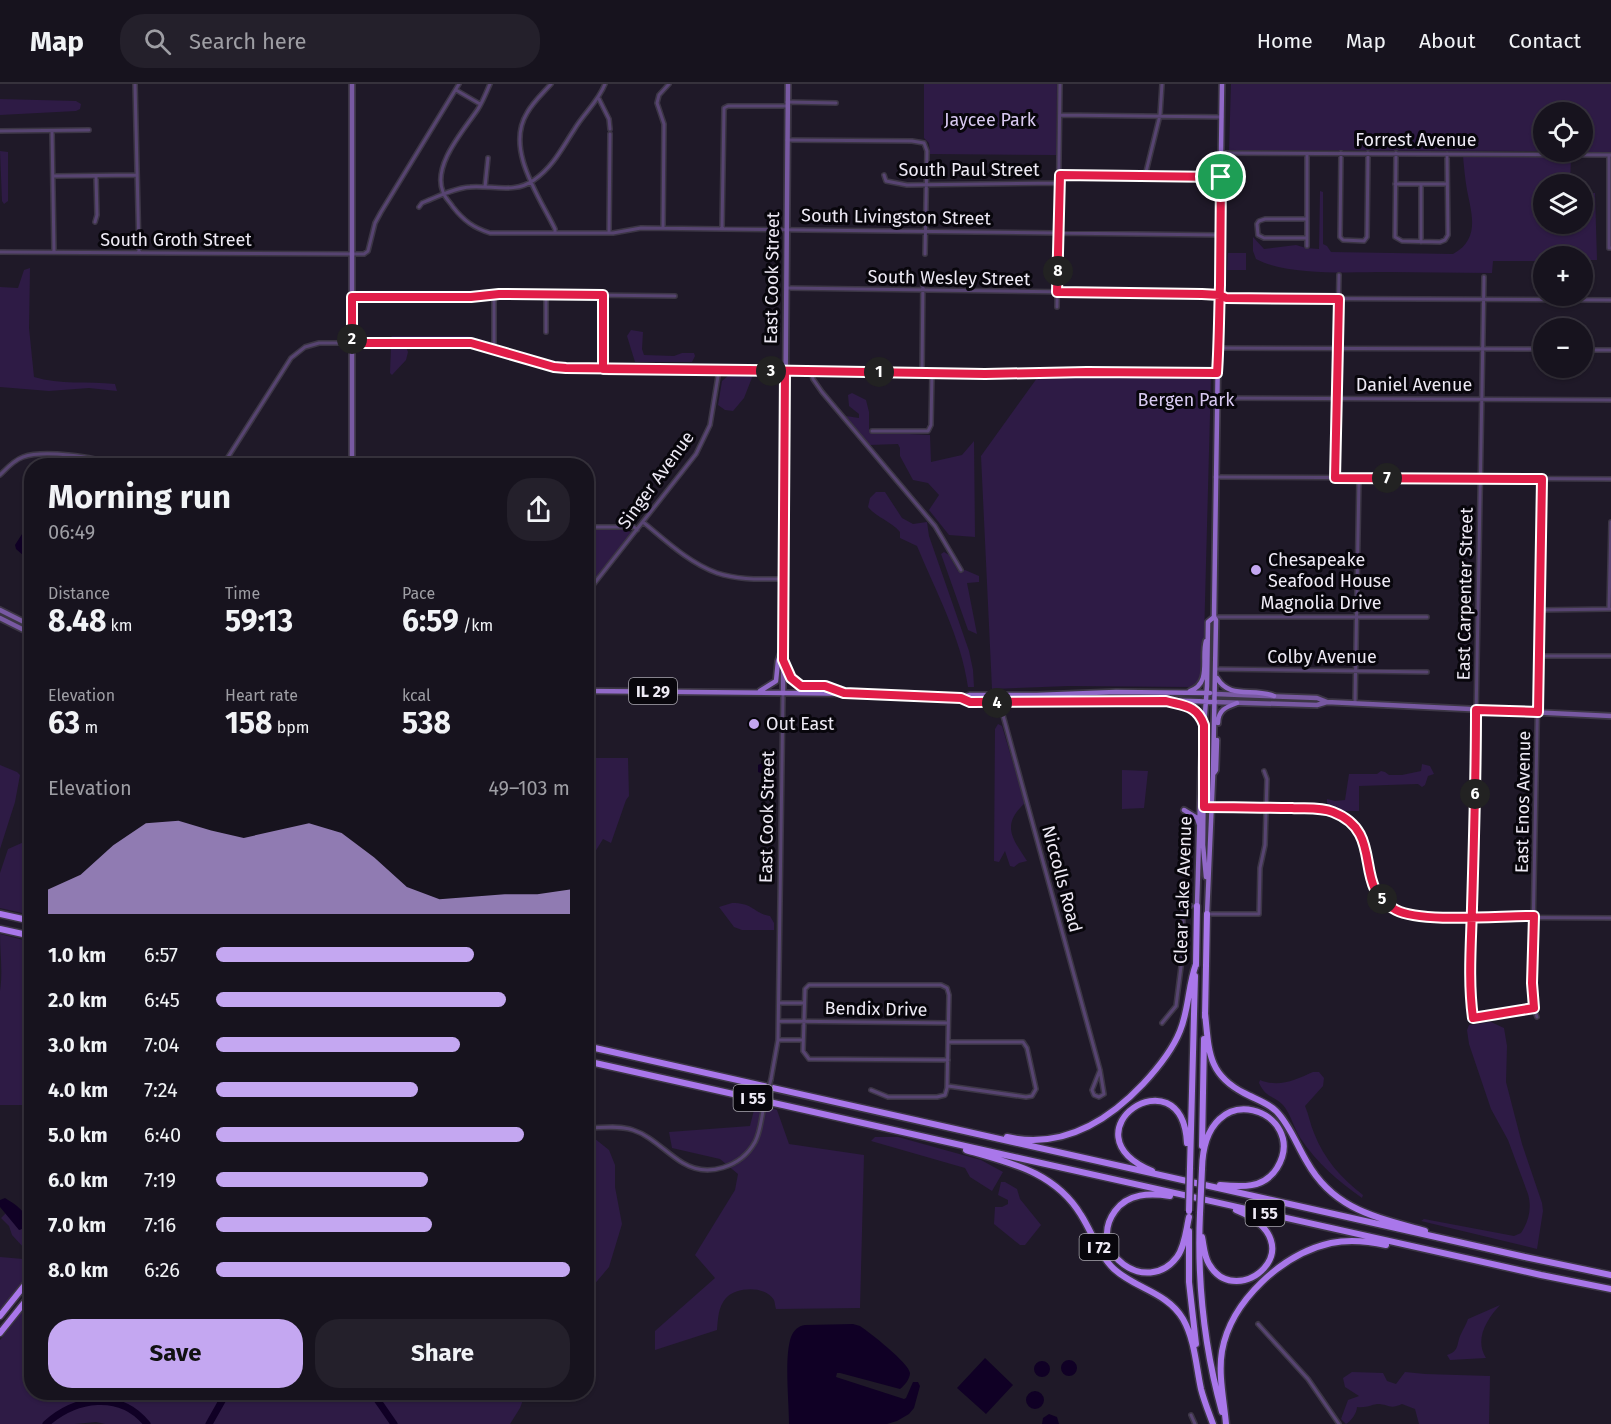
<!DOCTYPE html>
<meta charset="utf-8">
<style>
body{margin:0;font-family:"Fira Sans",sans-serif;background:#24202b;color:#f1f3f6;height:100vh;display:flex;flex-direction:column;font-size:22px;white-space:nowrap}
*{box-sizing:border-box;margin:0}
p{font-size:20px;color:#9e9ea4}
.icon{flex:none;width:33px;height:33px;fill:none;stroke:currentColor;stroke-width:2;stroke-linecap:round;stroke-linejoin:round}
.map{position:relative;flex:1;overflow:hidden}
.details{position:absolute;left:24px;top:374px;width:570px;height:942px;display:flex;flex-direction:column;background:#17131e;border-radius:24px;box-shadow:0 2px 4px #0004,0 0 0 2px #36323c}
.details>*{flex:none}
.controls{position:absolute;left:1533px;top:18px;display:grid;gap:12px}
.controls a{display:grid;place-items:center;width:60px;height:60px;border-radius:50%;background:#17131e;box-shadow:0 2px 4px #0004,0 0 0 2px #36323c;font-size:30px}
.pin{position:absolute;display:grid;place-items:center;width:51px;height:51px;color:#fff;margin:-26px;border:3px solid #fff;border-radius:50%;box-shadow:0 2px 6px #0007}
.km{position:absolute;width:30px;height:30px;margin:-15px;border-radius:50%;background:#222;color:#fff;font-size:16px;line-height:30px;text-align:center}
.round{display:grid;place-items:center;flex:none;width:63px;height:63px;border-radius:24px;background:#24202b}
.head{display:flex;align-items:center;justify-content:space-between;height:102px;padding:0 24px}
h1{font-size:33px;font-weight:700;line-height:45px}
.metrics{display:grid;grid-template-columns:repeat(3,1fr);gap:9px;height:102px;padding:6px 24px}
.metrics div{display:grid;align-content:center}
.metrics b{font-size:30px;font-weight:700}
.metrics small{font-size:16px;font-weight:400}
.metrics p{font-size:16px}
.chart{height:168px;padding:12px 24px}
.chart p{display:flex;justify-content:space-between}
.chart svg{width:100%;height:108px;margin-top:6px;fill:#c4a7f1;opacity:.7}
.primary-button{display:flex;gap:12px;margin-top:auto;padding:12px 24px}
.primary-button a{flex:1;height:69px;border-radius:24px;background:#c4a7f1;color:#111;font-size:24px;font-weight:700;line-height:69px;text-align:center}
.primary-button a+a{background:#24202b;color:#f1f3f6}
ul{padding:0 24px;list-style:none;font-size:20px}
li{display:grid;grid-template-columns:96px 72px 1fr;align-items:center;height:45px}
li i{height:15px;border-radius:8px;background:#c4a7f1}
header{display:flex;align-items:center;gap:36px;box-sizing:border-box;height:84px;padding:0 30px;background:#17131e;border-bottom:2px solid #36323c}
header strong{font-size:28px}
nav{display:flex;gap:33px;margin-inline-start:auto;font-size:21px}
.search{width:420px;height:54px;background:#24202b;display:flex;align-items:center;gap:15px;box-sizing:border-box;padding:0 21px;border-radius:24px;color:#9e9ea4;font-size:22px}
.map>svg:first-child{display:block}
</style>
<header>
<strong>Map</strong>
<div class="search"><svg class="icon" aria-label="search" viewBox="0 0 24 24"><circle cx="10" cy="10" r="6"/><path d="M15 15l6 6"/></svg>Search here</div>
<nav><a>Home</a><a>Map</a><a>About</a><a>Contact</a></nav>
</header>
<div class="map">
<svg width="1611" height="1340" viewBox="0 0 1611 1340">
<rect width="100%" height="100%" fill="#1f1928"/>
<path fill="#2e1b45" d="M924 0H1057L1056 71 930 70 929 59 924 54Z
M1231 0H1611V68H1570H1582V28H1544L1543 67 1229 66Z
M0 15 76 17 81 20 80 25 76 27 0 31Z
M0 67 8 68V117L4 120 2 117Z
M1463 72 1571 73 1570 100H1544V140H1582L1583 109H1595L1597 176H1583L1582 172H1544L1543 177H1493L1492 189C1457 189 1422 188 1387 188 1350 188 1288 192 1256 175L1253 167V153L1264 165 1296 161 1306 164 1319 165 1320 107 1323 108V160L1327 162 1331 168 1453 170C1480 155 1472 131 1467 106 1465 95 1464 83 1463 72Z
M1228 169H1246V186H1227Z
M30 184 29 244 34 293C60 301 88 297 115 300L117 307 89 304 49 307 0 303V203L18 204 24 186Z
M631 246 643 248 642 265 644 271 674 272 682 269H694L695 272 692 278H635L627 252Z
M391 252H468L490 258 487 259 466 255H394Z
M391 263H406L408 268 406 276 392 291 390 289Z
M1040 290 1211 292 1203 593 1193 603 1069 602 992 605 981 372Z
M729 291H753L744 314 733 327 725 326 718 321 722 297Z
M852 309 866 316 869 328V348L930 351 931 378 962 371 974 357 975 453 949 451 929 426 939 411 928 399 913 396 900 372V364L898 360 869 361 846 332 859 334V330L849 322 848 311Z
M876 408H885L902 434 913 440 927 438 929 452 969 567 973 586 974 603H968C961 553 936 508 917 462L900 454V448C891 437 877 434 868 423L870 414Z
M587 445 628 446 631 449 587 506Z
M944 468 949 471 958 487 965 486 979 492V498L967 499 977 550 968 546 941 470Z
M998 640 1002 642 1025 719C1001 741 1012 754 1027 777L1019 779 1014 783 1010 782 1005 767 999 778 994 777 995 645Z
M587 674H628L629 712 626 716 611 759 603 755 587 781Z
M1422 680 1430 682 1434 690 1428 692 1425 701 1422 703 1418 700 1359 702V727H1344L1327 719V715L1335 717 1345 716 1349 690H1377L1381 687 1385 688 1389 691H1402L1421 687Z
M0 681 17 688 20 691 15 718 0 765Z
M1122 686 1148 687 1144 724 1122 725Z
M31 722V831L0 824V789L8 765 24 758Z
M732 819C754 819 753 829 770 832L774 839V846H742L734 843 719 823Z
M0 850 31 858V1021H0V907C3 888 0 869 0 850Z
M1491 938 1504 944 1507 962 1506 998 1522 1060 1542 1119 1543 1127 1537 1165 1421 1137 1424 1135 1514 1152 1521 1149C1529 1137 1532 1124 1528 1110L1508 1056 1491 1025 1469 960 1467 946 1469 941Z
M1313 988H1319L1324 994 1323 1002 1305 1022C1309 1031 1310 1040 1314 1049 1324 1075 1341 1094 1363 1111L1362 1114C1338 1097 1317 1079 1301 1055 1294 1045 1291 1030 1283 1021 1273 1011 1267 1015 1259 999L1260 996C1279 1004 1295 996 1313 988Z
M756 1018 777 1026 789 1060 864 1071 860 1224 776 1225C775 1222 775 1219 774 1216 765 1201 736 1203 726 1214 718 1223 718 1235 717 1246L655 1266V1247L715 1194 695 1171 735 1106 738 1090 720 1075 672 1064 669 1048 750 1042Z
M875 1053H898L981 1076 1003 1088 992 1107 970 1093 965 1084 871 1057Z
M586 1054H594L609 1066 615 1081V1103L622 1140 609 1183 587 1209Z
M1001 1098H1005L1017 1105 1020 1115 1041 1141 1025 1161H1020L994 1140 995 1123H1002L1008 1120V1116L998 1111Z
M6 1129 20 1146 28 1142 31 1136V1159L24 1164 12 1151 9 1142 1 1134Z
M31 1169V1186L0 1226V1173L23 1175Z
M31 1217 32 1308H533V1312L523 1316 520 1324 510 1340H105L96 1338 75 1340H0V1256Z
M1500 1221C1487 1235 1474 1255 1486 1274L1450 1276 1447 1271C1460 1267 1456 1260 1461 1250 1463 1245 1466 1241 1468 1235Z
M1352 1288 1383 1289 1387 1297 1396 1300 1405 1288 1425 1290 1490 1292 1489 1340H1419L1415 1325 1402 1320C1389 1326 1389 1320 1377 1320 1370 1321 1367 1324 1357 1323 1357 1329 1351 1337 1346 1340L1341 1335 1348 1316 1359 1312 1345 1303 1343 1294Z"/>
<path fill="#100025" d="M31 436V478L16 465 15 461Z
M762 679 772 680 773 691H766L758 688V681Z
M5 1114C15 1120 29 1129 29 1142L19 1146 0 1123V1116Z
M853 1240 860 1242C869 1248 909 1279 910 1289 910 1295 904 1302 900 1305L840 1289H837L836 1293 904 1315 906 1314 913 1298H918L920 1302 914 1324 909 1330 897 1337 887 1340H789C789 1317 784 1273 791 1253 794 1246 798 1242 805 1241Z
M985 1274 1013 1301 986 1330 957 1304Z
M1061 1284a8 8 0 1 1 16 0a8 8 0 1 1-16 0Z
M1034 1285a8 8 0 1 1 16 0a8 8 0 1 1-16 0Z
M1026 1316a9 9 0 1 1 18 0a9 9 0 1 1-18 0Z
M1049 1330 1057 1333 1059 1340H1042L1043 1334Z"/>
<g fill="none" stroke-linecap="round" stroke-linejoin="round">
<path stroke="#100025" stroke-width="7" d="M365 1308 376 1314 394 1340
M46 1340C75 1314 120 1306 147 1340
M209 1340 227 1308"/>
<defs>
<path id="street" d="M135 0 139 169
M490 0C486 9 483 17 478 25 464 46 432 81 443 108 445 114 450 118 453 123 464 137 474 144 490 149H613L641 144 1219 151
M551 0C543 9 533 18 527 29 505 65 539 112 555 145V149
M456 6 480 20
M599 15 609 35 610 45
M787 18 836 19
M1060 31 1222 33
M0 47 89 46
M52 47 54 168
M787 56 912 57 924 59 927 67 925 170
M1221 69 1611 71
M1341 69 1340 153 1343 156 1364 157 1367 153 1368 69
M1396 69 1395 153 1402 157 1440 158 1445 156 1448 151 1447 70
M1609 71V164H1611
M884 91 886 97 907 101 1060 99
M1060 91 1221 93
M53 92 137 91
M1145 92 1160 31 1162 0
M1395 100H1447
M485 103 488 74
M419 123 422 119C437 113 454 104 470 103 491 101 515 110 534 96 553 83 562 64 574 46 584 29 598 18 605 0
M95 138 97 131 96 92
M663 144 664 40 657 19 659 11 669 0
M722 144 724 24 728 22H787
M609 149 610 50
M1307 154H1264L1258 151 1257 140 1259 137 1265 135H1307
M1421 158V100
M1307 162V70
M0 168 364 170 368 167 375 139 381 128 459 0
M1484 193 1471 911 1473 934 1534 924
M786 204 1201 210 1220 211 1227 214 1611 216
M546 210V248
M353 213H471L499 210 675 212
M1057 223 1060 0
M1219 264 1544 265
M494 265V211
M1582 266H1611
M603 284V211
M811 287 813 295 822 308 935 442 961 486
M922 289 923 191
M1217 314 1611 316
M872 347H928L931 341 932 289
M223 381 291 274 305 263 319 259H471L554 283 566 284 985 290 1087 287 1217 289
M0 391C7 384 14 376 23 373 43 366 94 372 113 381
M1215 393 1611 395
M1335 394 1339 191
M643 438C665 456 689 479 717 489 738 496 761 495 783 495
M586 443H634L637 446
M586 510 696 370 710 341 719 286
M1609 525 1611 438
M1540 526 1610 525
M1214 533H1427
M1539 572H1611
M1216 585 1427 588
M1001 611V624L1100 986 1104 1010 1099 1013 1094 1011 1092 1006 1100 986
M1355 619 1359 394
M1204 723C1234 723 1319 719 1342 732 1388 759 1346 827 1420 833L1611 834
M1208 830H1259L1260 784 1265 761 1267 695 1264 687
M779 919H803
M1537 933 1534 924 1532 899 1542 395
M779 937 948 939
M1162 939 1176 922 1183 867V822H1196
M778 956H803
M771 995 778 956 783 609
M948 1002 1026 1013 1032 1012 1036 1005 1027 964 1023 958H948
M871 1006 888 1013H937L945 1011 947 1004 949 911 947 904 941 901H809L805 905 803 967 809 975 948 976
M586 1044C601 1044 619 1041 633 1046 652 1052 666 1069 683 1079 708 1094 741 1083 755 1058 760 1049 761 1037 763 1027
M1258 1240 1308 1295 1339 1340
M1191 1331 1195 1340"/>
<path id="secondary" d="M352 381V0
M0 526 32 542
M0 534 32 550
M783 609 788 0
M1215 610 1317 614 1327 618 1611 632
M1215 618 1317 621 1327 618"/>
<path id="primary" d="M783 576 791 594 799 601 825 602 839 607
M1217 594C1230 616 1253 603 1274 612
M586 607 882 610 961 614 970 618C1051 619 1133 613 1215 618
M760 607 776 597 778 577 783 563
M1190 607C1212 599 1201 574 1206 557
M961 614 970 611H1037L1116 608 1210 609
M1171 618 1195 626 1203 638
M1218 639C1218 626 1226 623 1237 619
M1204 672 1203 761 1206 793
M1214 689 1216 686 1217 656
M1184 726 1197 734 1199 740
M1197 822 1201 684 1207 602 1208 538 1214 533
M1207 830 1213 692 1216 536 1214 533C1215 355 1221 178 1222 0"/>
<path id="highway" d="M0 830 32 837
M0 845 32 852
M1196 881 1197 822
M1205 929C1209 966 1207 990 1244 1009 1255 1015 1268 1019 1276 1027 1290 1041 1297 1062 1307 1078 1334 1126 1376 1133 1425 1147
M1205 933 1207 830
M586 962 1525 1173 1611 1191
M586 977 1541 1191 1611 1205
M1007 1053C1061 1065 1107 1038 1143 1000 1157 985 1172 967 1180 947 1189 925 1188 902 1196 880
M1202 1062 1204 955
M966 1066C1011 1079 1055 1088 1081 1131 1092 1148 1099 1171 1114 1185 1136 1205 1167 1208 1183 1235 1195 1256 1196 1282 1201 1305 1204 1317 1209 1329 1213 1340
M1190 1084 1195 892
M1202 1085C1204 986 1311 1028 1277 1084 1264 1105 1241 1103 1220 1101
M1152 1087C1061 1048 1182 967 1187 1059
M1170 1112C1150 1109 1128 1109 1115 1127 1085 1168 1147 1213 1177 1173 1185 1162 1186 1146 1189 1133
M1200 1129C1197 1196 1204 1263 1222 1328
M1189 1147V1198L1196 1260
M1202 1153C1204 1162 1204 1172 1209 1180 1237 1229 1319 1160 1236 1126
M0 1232 32 1192
M0 1249 32 1209
M1226 1340C1224 1316 1218 1291 1222 1267 1231 1217 1282 1170 1331 1159 1350 1155 1368 1157 1386 1161"/>
</defs>
<use href="#street" stroke="#3c3645" stroke-width="6"/>
<use href="#secondary" stroke="#3c3645" stroke-width="8"/>
<use href="#primary" stroke="#3c3645" stroke-width="8"/>
<use href="#highway" stroke="#3c3645" stroke-width="9"/>
<use href="#street" stroke="#574471" stroke-width="3"/>
<use href="#secondary" stroke="#7859a2" stroke-width="4.5"/>
<use href="#primary" stroke="#9169c8" stroke-width="4.5"/>
<use href="#highway" stroke="#a977ea" stroke-width="6"/>
<defs>
<path id="street-bridge" d="M763 1027 771 995"/>
<path id="highway-bridge" d="M1189 1127 1190 1084
M1200 1129 1202 1085"/>
</defs>
<use href="#street-bridge" stroke="#3c3645" stroke-width="6" stroke-linecap="butt"/>
<use href="#highway-bridge" stroke="#3c3645" stroke-width="9" stroke-linecap="butt"/>
<use href="#street-bridge" stroke="#574471" stroke-width="3"/>
<use href="#highway-bridge" stroke="#a977ea" stroke-width="6"/>
</g>
<g fill="none" stroke-linecap="round" stroke-linejoin="round">
<defs>
<path id="route" d="M1221 93 1220 201C1219 230 1219 260 1217 289L1087 288 985 290 749 286 566 284 554 283 471 259H352V213H471L499 210 603 211V285L785 287 783 576 791 594 801 602H825L844 609 961 614 970 618 1166 617C1184 622 1197 621 1204 641V723C1233 723 1262 724 1292 724 1305 725 1320 723 1333 728 1387 749 1350 803 1396 826 1421 839 1498 832 1529 832H1534L1532 899 1534 924 1473 934C1468 898 1471 860 1472 824 1474 758 1476 692 1476 626L1538 628 1542 395 1335 394 1339 215 1226 214 1220 211 1202 210 1057 208 1060 91 1221 93"/>
</defs>
<use href="#route" stroke="#fff" stroke-width="12"/>
<use href="#route" stroke="#e11d48" stroke-width="8"/>
</g>
<g fill="#c4a7f1" stroke="#08060c" stroke-width="2">
<circle cx="1256" cy="486" r="6"/>
<circle cx="754" cy="640" r="6"/>
</g>
<g text-anchor="middle" dominant-baseline="central" stroke-width="6" stroke-linejoin="round" paint-order="stroke">
<g fill="#08060c" stroke="#a9a6af" stroke-width="1.5">
<rect x="629" y="594" width="48" height="26" rx="4.5"/>
<rect x="733.5" y="1001" width="39" height="26" rx="4.5"/>
<rect x="1245.5" y="1116" width="39" height="26" rx="4.5"/>
<rect x="1079.5" y="1150" width="39" height="26" rx="4.5"/>
</g>
<g font-size="16" font-weight="bold" fill="#eeeaf5">
<text x="653" y="607">IL 29</text>
<text x="753" y="1014">I 55</text>
<text x="1265" y="1129">I 55</text>
<text x="1099" y="1163">I 72</text>
</g>
<g font-size="18" fill="#d8c9f1" stroke="#08060c">
<text x="990" y="36">Jaycee Park</text>
<text x="1186" y="316">Bergen Park</text>
</g>
<g font-size="18" fill="#eeeaf5" stroke="#08060c">
<text x="1416" y="56">Forrest Avenue</text>
<text x="969" y="86">South Paul Street</text>
<text transform="translate(896 133) rotate(1)">South Livingston Street</text>
<text x="176" y="156">South Groth Street</text>
<text transform="translate(772 194) rotate(-89)">East Cook Street</text>
<text transform="translate(949 194) rotate(1)">South Wesley Street</text>
<text x="1414" y="301">Daniel Avenue</text>
<text transform="translate(656 396) rotate(-54)">Singer Avenue</text>
<text transform="translate(1465 510) rotate(-89)">East Carpenter Street</text>
<text x="1321" y="519">Magnolia Drive</text>
<text x="1322" y="573">Colby Avenue</text>
<text transform="translate(1523 718) rotate(-89)">East Enos Avenue</text>
<text transform="translate(767 733) rotate(-89)">East Cook Street</text>
<text transform="translate(1062 795) rotate(75)">Niccolls Road</text>
<text transform="translate(1183 806) rotate(-88)">Clear Lake Avenue</text>
<text transform="translate(876 925) rotate(1)">Bendix Drive</text>
</g>
<g font-size="18" fill="#eeeaf5" stroke="#08060c" text-anchor="start">
<text x="1268" y="476">Chesapeake<tspan x="1268" dy="21">Seafood House</tspan></text>
<text x="766" y="640">Out East</text>
</g>
</g>
</svg>
<div class="controls">
<a><svg class="icon" aria-label="locate" viewBox="0 0 24 24"><circle cx="12" cy="12" r="6"/><path d="M12 2v4M12 18v4M2 12h4M18 12h4"/></svg></a>
<a><svg class="icon" aria-label="layers" viewBox="0 0 24 24"><path d="M12 4l9 5-9 5-9-5zM3 14l9 5 9-5"/></svg></a>
<a>+</a>
<a>−</a>
</div>
<div class="pin" style="left:1221px;top:93px;background:#1e9e55"><svg class="icon" aria-label="arrive" viewBox="0 0 24 24"><path d="M6 21V4h12l-3 4 3 4H6"/></svg></div>
<b class="km" style="left:879px;top:288px">1</b>
<b class="km" style="left:352px;top:255px">2</b>
<b class="km" style="left:771px;top:287px">3</b>
<b class="km" style="left:997px;top:619px">4</b>
<b class="km" style="left:1382px;top:815px">5</b>
<b class="km" style="left:1475px;top:710px">6</b>
<b class="km" style="left:1387px;top:394px">7</b>
<b class="km" style="left:1058px;top:187px">8</b>
<section class="details">
<div class="head"><div><h1>Morning run</h1><p>06:49</p></div><a class="round"><svg class="icon" aria-label="share" viewBox="0 0 24 24"><path d="M12 15V3M7 8l5-5 5 5M5 13v7h14v-7"/></svg></a></div>
<div class="metrics">
<div><p>Distance</p><b>8.48<small> km</small></b></div>
<div><p>Time</p><b>59:13</b></div>
<div><p>Pace</p><b>6:59<small> /km</small></b></div>
</div>
<div class="metrics">
<div><p>Elevation</p><b>63<small> m</small></b></div>
<div><p>Heart rate</p><b>158<small> bpm</small></b></div>
<div><p>kcal</p><b>538</b></div>
</div>
<div class="chart"><p><span>Elevation</span>49–103 m</p>
<svg viewBox="0 0 160 44" preserveAspectRatio="none"><path d="M0 44V34L10 28L20 16L30 7L40 6L50 10L60 13L70 10L80 7L90 11L100 21L110 33L120 38L130 37L140 36L150 36L160 34V44z"/></svg>
</div>
<ul>
<li><b>1.0 km</b>6:57<i style="width:73%"></i></li>
<li><b>2.0 km</b>6:45<i style="width:82%"></i></li>
<li><b>3.0 km</b>7:04<i style="width:69%"></i></li>
<li><b>4.0 km</b>7:24<i style="width:57%"></i></li>
<li><b>5.0 km</b>6:40<i style="width:87%"></i></li>
<li><b>6.0 km</b>7:19<i style="width:60%"></i></li>
<li><b>7.0 km</b>7:16<i style="width:61%"></i></li>
<li><b>8.0 km</b>6:26<i style="width:100%"></i></li>
</ul>
<div class="primary-button"><a>Save</a><a>Share</a></div>
</section>
</div>
